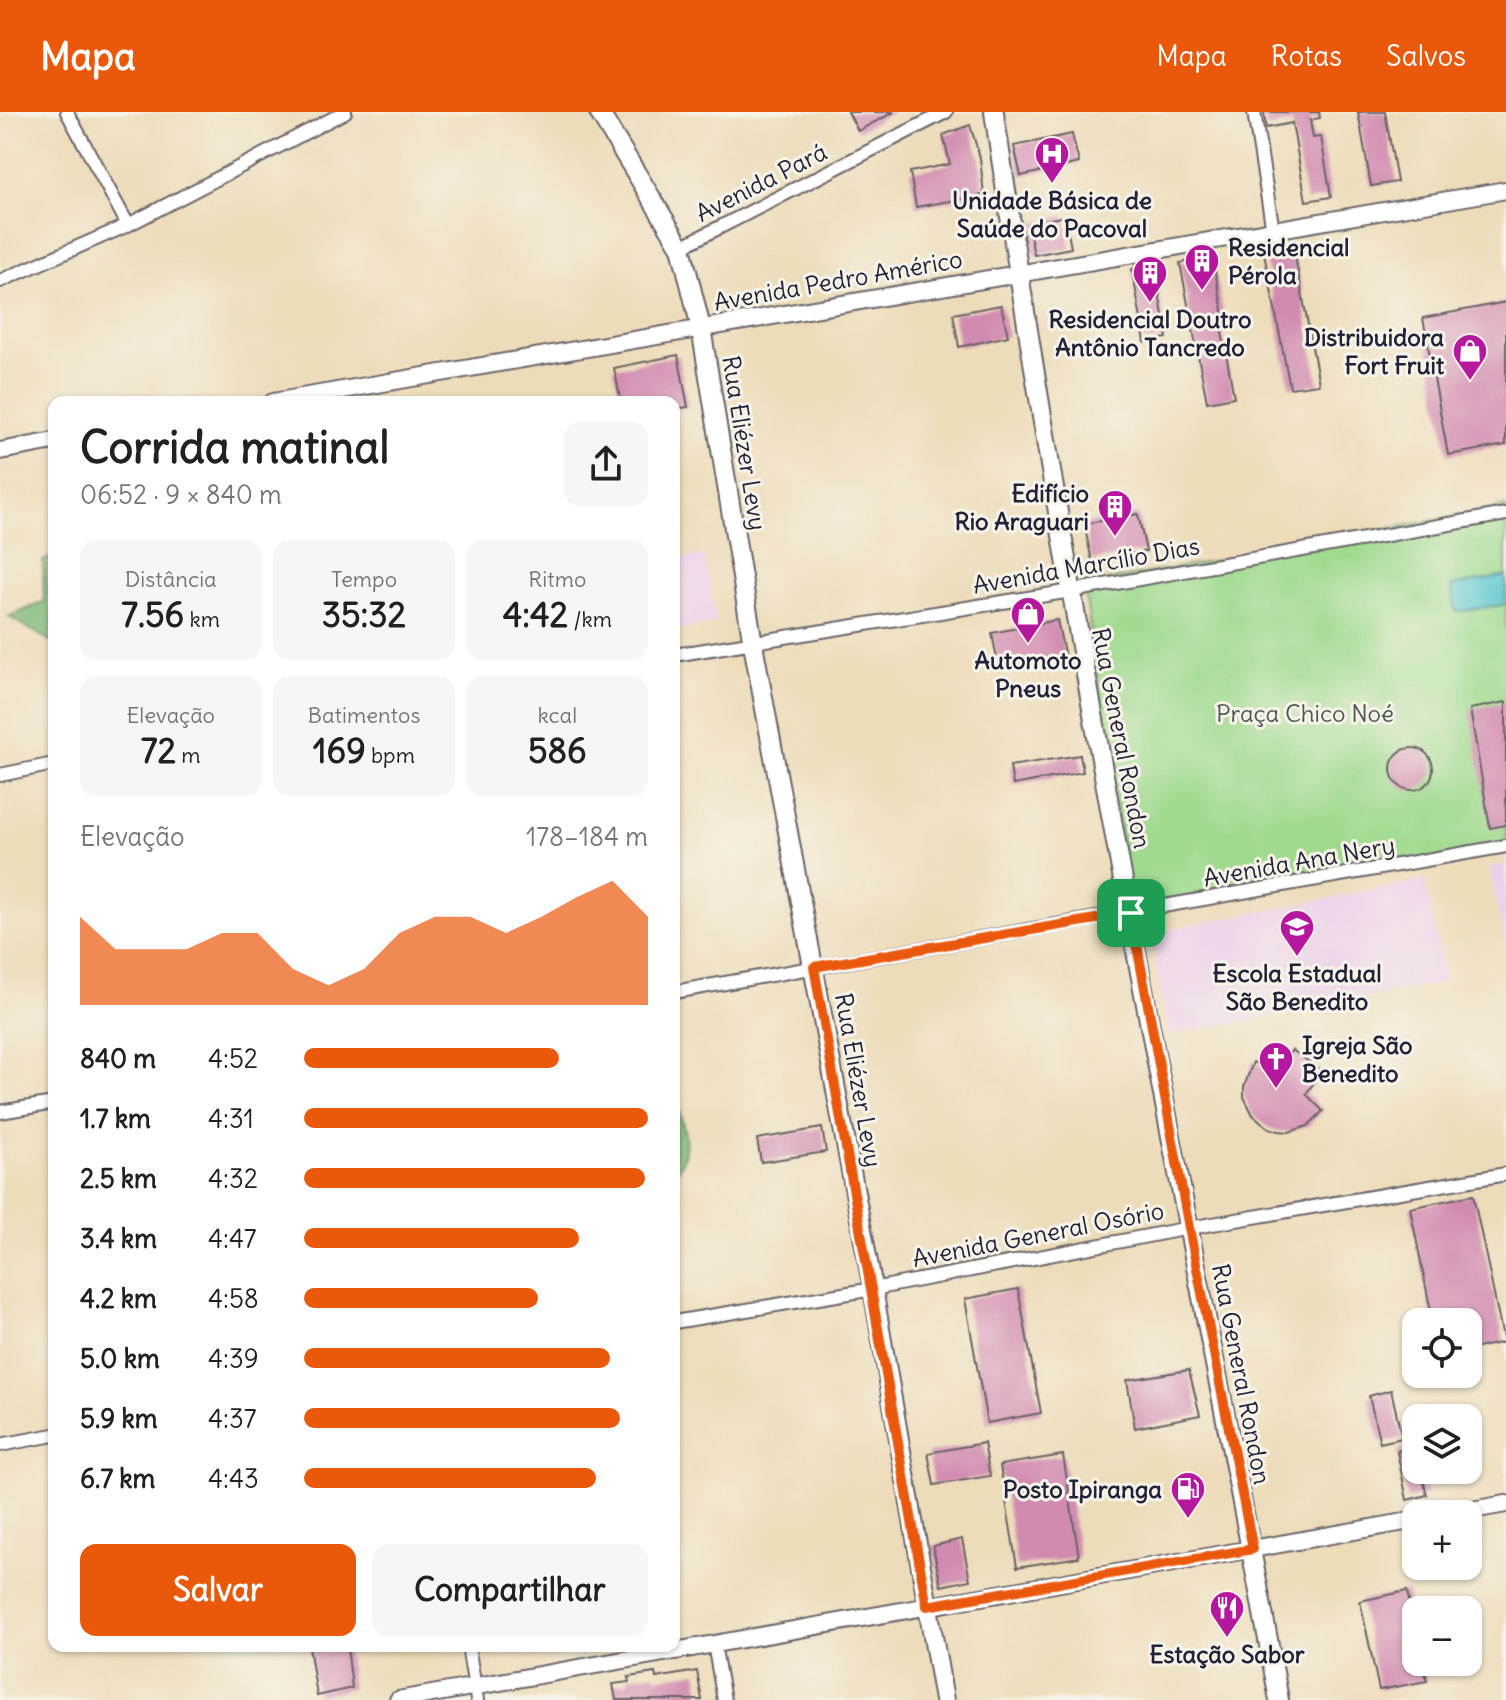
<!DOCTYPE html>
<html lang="pt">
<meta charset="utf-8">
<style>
body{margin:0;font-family:Delius,sans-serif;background:#f6f6f6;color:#202124;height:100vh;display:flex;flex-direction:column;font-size:30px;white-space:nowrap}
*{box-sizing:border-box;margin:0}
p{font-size:26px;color:#757577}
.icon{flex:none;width:44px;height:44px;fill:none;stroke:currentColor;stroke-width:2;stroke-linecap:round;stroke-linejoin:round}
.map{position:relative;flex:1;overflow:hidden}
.drawer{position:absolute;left:48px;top:284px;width:632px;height:1256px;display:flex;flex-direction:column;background:#fff;border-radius:16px;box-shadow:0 2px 6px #0004}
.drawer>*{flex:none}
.controls{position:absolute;left:1402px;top:1196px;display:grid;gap:16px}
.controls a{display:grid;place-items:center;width:80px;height:80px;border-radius:16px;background:#fff;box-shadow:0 2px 6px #0004;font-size:40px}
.pin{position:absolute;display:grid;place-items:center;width:68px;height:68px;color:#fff;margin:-34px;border-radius:16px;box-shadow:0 4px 12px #0006}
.round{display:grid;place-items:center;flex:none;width:84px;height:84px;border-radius:16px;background:#f6f6f6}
.head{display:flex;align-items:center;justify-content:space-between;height:136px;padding:0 32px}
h1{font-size:44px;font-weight:700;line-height:60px}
.metrics{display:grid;grid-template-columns:repeat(3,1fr);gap:12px;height:136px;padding:8px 32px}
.metrics div{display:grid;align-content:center;border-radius:16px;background:#f6f6f6;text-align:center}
.metrics b{font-size:34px;font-weight:700}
.metrics small{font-size:22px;font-weight:400}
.metrics p{font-size:22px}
.chart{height:224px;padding:16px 32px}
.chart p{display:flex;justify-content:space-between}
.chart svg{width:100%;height:144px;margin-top:8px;fill:#ea580c;opacity:.7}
.action{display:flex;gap:16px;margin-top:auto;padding:16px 32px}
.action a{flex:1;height:92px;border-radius:16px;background:#ea580c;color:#fff;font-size:32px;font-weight:700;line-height:92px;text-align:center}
.action a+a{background:#f6f6f6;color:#202124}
ul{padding:0 32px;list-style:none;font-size:26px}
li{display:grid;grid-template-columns:128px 96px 1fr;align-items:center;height:60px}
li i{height:20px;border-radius:10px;background:#ea580c}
header{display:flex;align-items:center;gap:48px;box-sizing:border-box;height:112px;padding:0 40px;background:#ea580c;color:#fff}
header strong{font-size:38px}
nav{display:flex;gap:44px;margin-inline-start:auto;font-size:28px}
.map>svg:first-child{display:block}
</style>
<header>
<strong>Mapa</strong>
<nav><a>Mapa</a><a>Rotas</a><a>Salvos</a></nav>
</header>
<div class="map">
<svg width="1506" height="1588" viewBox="0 0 1506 1588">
<rect width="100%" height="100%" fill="#f7f3e8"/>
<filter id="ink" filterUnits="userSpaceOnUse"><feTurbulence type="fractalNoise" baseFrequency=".0125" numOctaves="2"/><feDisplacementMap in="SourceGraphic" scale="16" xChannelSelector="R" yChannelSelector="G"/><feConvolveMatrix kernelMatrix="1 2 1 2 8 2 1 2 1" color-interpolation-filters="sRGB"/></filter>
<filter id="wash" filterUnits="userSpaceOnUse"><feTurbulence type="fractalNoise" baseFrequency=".006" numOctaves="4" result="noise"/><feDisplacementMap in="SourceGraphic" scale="32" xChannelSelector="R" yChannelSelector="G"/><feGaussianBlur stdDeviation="1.8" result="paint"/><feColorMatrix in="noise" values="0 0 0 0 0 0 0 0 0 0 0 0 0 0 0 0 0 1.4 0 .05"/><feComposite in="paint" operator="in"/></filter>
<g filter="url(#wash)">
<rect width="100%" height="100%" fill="#eddcb9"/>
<path fill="#ecd1ea" d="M704 442 716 511 674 518V448Z
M1506 752V838L1489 755Z
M1425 768 1445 870 1169 923 1150 821Z"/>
<path fill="#9fda8e" stroke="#607e64" stroke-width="2" d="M1506 395V734L1131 801 1084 473Z"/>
<path fill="#7fba79" stroke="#506e5a" stroke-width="2" d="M54 445V531L9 505 44 490 43 449Z
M674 988C685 1013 693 1041 674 1062Z"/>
<path fill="#5cc9d0" stroke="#3f7686" stroke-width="2" d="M1506 464V492L1456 500 1451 474Z"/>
<g id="blocks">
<path fill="#d28bb0" d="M848 0H894L858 19Z
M1264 0H1319L1320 6 1310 8 1313 26 1321 25 1331 85 1306 89 1292 11 1266 16Z
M1358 0H1385L1397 70 1371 74Z
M970 13 980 46 984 83 916 95 910 60 950 52 943 23Z
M1072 22 1079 51 1021 64 1014 34Z
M1065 104 1071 136 1034 143 1028 112Z
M1293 133 1319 272 1290 276 1264 141Z
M1212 145 1225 208 1220 209 1234 285 1207 290 1180 151Z
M1154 152 1167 226 1145 230 1132 157Z
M1506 190V333L1448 343 1423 206Z
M1001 193 1008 224 959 235 953 202Z
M678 243 688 295 674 297V290H621L614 256Z
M1138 402 1146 439 1092 449 1084 412Z
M1057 508 1065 545 999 558 992 521Z
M1506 590V713L1490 716 1470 597Z
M1391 657a21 21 0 1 1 42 0a21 21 0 1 1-42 0Z
M1080 643 1083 660 1013 673 1010 654Z
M1292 938 1322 959 1306 982 1323 999 1308 1014 1289 1020 1279 1019 1269 1016 1253 1003 1244 985V975L1253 950 1276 960Z
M822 1016 826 1040 761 1050 757 1027Z
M1473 1083 1504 1230 1468 1238V1210H1433L1410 1096Z
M1018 1177 1041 1301 987 1311 965 1187Z
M1189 1258 1200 1303 1135 1316 1127 1268Z
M1391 1278 1402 1326 1380 1331 1369 1284Z
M984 1331 990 1364 934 1373 928 1341Z
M1416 1335V1358H1421L1427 1383 1407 1388 1397 1339Z
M1063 1343 1079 1445 1017 1455 1000 1353Z
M962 1427 970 1468 941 1474 933 1434Z
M1407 1479 1416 1520V1550H1423L1427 1569 1379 1578 1360 1489Z
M315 1534H347L352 1576 317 1584 309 1535Z
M697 1559 702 1588H616L613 1572 629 1570 628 1565 655 1561 656 1566Z"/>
</g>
</g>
<g filter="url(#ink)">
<use href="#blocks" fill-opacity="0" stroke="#696367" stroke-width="2"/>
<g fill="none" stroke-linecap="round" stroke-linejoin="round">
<defs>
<path id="minor" d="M67 0 128 113
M1254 0 1273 119
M681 135 946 0
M0 169 128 113 345 0
M674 543 1071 479 1506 402
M0 663 54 652
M674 880 1506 734
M0 1000 54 991
M674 1210 873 1177 1189 1116 1506 1062
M0 1333 54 1323
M714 1532 724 1588
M468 1534 477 1588"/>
<path id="tertiary" d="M273 290 1506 78
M0 339 54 329
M1449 1402 1506 1392
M398 1588 1416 1408"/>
<path id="secondary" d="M599 0 681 135 701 216 753 532 873 1177 944 1588
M994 0C1050 374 1117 747 1189 1118 1219 1275 1251 1431 1279 1588"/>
</defs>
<use href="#minor" stroke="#696367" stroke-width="16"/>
<use href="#tertiary" stroke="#696367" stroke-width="20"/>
<use href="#secondary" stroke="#696367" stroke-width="22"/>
<use href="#minor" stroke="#fff" stroke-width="12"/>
<use href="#tertiary" stroke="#fff" stroke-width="16"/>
<use href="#secondary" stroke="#fff" stroke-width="18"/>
</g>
</g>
<g fill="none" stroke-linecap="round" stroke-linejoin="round" filter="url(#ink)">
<defs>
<path id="route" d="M1131 801 1189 1116 1253 1437 927 1494 814 855Z"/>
</defs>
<use href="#route" stroke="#fff" stroke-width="16"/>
<use href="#route" stroke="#ea580c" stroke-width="10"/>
</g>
<defs>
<symbol id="hospital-pin" viewBox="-11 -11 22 30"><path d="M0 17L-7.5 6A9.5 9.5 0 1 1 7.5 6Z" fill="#b5179e" stroke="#f7f3e8"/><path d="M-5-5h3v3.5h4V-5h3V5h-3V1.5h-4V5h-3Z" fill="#fff"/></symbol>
<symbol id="building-pin" viewBox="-11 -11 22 30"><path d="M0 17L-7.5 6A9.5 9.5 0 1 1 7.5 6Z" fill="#b5179e" stroke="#f7f3e8"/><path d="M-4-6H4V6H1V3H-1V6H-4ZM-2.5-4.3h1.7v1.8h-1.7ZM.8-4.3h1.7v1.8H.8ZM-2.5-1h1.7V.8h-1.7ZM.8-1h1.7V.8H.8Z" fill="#fff"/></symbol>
<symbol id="shop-pin" viewBox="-11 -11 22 30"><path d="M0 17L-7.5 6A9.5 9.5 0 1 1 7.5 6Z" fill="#b5179e" stroke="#f7f3e8"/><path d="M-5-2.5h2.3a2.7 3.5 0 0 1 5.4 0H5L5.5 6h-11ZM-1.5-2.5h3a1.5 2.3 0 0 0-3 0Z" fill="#fff"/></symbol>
<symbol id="school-pin" viewBox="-11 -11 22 30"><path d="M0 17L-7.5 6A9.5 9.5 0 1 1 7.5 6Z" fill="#b5179e" stroke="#f7f3e8"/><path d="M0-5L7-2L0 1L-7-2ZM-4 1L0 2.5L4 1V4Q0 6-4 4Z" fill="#fff"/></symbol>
<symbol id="church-pin" viewBox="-11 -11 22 30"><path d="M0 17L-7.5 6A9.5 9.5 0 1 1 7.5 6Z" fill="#b5179e" stroke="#f7f3e8"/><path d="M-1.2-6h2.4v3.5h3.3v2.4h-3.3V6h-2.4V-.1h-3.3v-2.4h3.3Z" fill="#fff"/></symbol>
<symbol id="fuel-pin" viewBox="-11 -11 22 30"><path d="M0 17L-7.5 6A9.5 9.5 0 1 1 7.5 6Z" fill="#b5179e" stroke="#f7f3e8"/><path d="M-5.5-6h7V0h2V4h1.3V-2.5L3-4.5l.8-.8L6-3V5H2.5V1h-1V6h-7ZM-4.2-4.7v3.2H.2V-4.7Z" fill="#fff"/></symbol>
<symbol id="restaurant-pin" viewBox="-11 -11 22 30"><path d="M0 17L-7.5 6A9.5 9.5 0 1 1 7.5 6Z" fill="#b5179e" stroke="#f7f3e8"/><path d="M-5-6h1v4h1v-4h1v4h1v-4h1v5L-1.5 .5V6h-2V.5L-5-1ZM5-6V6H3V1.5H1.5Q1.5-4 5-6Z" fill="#fff"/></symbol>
</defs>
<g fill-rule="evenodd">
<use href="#hospital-pin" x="1032" y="22" width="40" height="54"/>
<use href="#building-pin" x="1182" y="129" width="40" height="54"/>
<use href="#building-pin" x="1130" y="141" width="40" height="54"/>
<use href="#shop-pin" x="1450" y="219" width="40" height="54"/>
<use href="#building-pin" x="1095" y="375" width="40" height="54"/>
<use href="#shop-pin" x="1008" y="482" width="40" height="54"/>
<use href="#school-pin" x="1277" y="795" width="40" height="54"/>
<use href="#church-pin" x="1256" y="927" width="40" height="54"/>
<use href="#fuel-pin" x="1168" y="1357" width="40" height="54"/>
<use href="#restaurant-pin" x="1207" y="1476" width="40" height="54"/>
</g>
<g text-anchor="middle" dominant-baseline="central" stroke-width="6" stroke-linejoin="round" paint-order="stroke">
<g font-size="24" fill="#22223b" stroke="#f7f3e8">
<text transform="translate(761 70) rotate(-27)">Avenida Pará</text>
<text transform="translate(838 168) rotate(-10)">Avenida Pedro Américo</text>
<text transform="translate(745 331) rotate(81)">Rua Eliézer Levy</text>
<text transform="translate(1086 453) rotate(-10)">Avenida Marcílio Dias</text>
<text transform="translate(1122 626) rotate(79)">Rua General Rondon</text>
<text transform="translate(1299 749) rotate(-10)">Avenida Ana Nery</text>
<text transform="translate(859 968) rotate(80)">Rua Eliézer Levy</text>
<text transform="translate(1038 1122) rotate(-11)">Avenida General Osório</text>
<text transform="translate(1242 1262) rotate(79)">Rua General Rondon</text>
</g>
<g font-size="24" font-weight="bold" fill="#22223b" stroke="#f7f3e8">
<text x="1052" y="88">Unidade Básica de<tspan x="1052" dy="28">Saúde do Pacoval</tspan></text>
<text x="1228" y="135" text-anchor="start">Residencial<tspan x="1228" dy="28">Pérola</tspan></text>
<text x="1150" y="207">Residencial Doutro<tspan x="1150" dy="28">Antônio Tancredo</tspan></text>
<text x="1444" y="225" text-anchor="end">Distribuidora<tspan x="1444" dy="28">Fort Fruit</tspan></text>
<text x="1089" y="381" text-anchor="end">Edifício<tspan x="1089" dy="28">Rio Araguari</tspan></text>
<text x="1028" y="548">Automoto<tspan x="1028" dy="28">Pneus</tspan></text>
<text x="1297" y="861">Escola Estadual<tspan x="1297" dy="28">São Benedito</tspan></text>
<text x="1302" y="933" text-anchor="start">Igreja São<tspan x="1302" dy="28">Benedito</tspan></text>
<text x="1162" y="1377" text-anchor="end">Posto Ipiranga</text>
<text x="1227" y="1542">Estação Sabor</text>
</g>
<g font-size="24" fill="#485954" stroke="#f7f3e8">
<text x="1305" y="601">Praça Chico Noé</text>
</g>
</g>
</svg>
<div class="controls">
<a><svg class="icon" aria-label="locate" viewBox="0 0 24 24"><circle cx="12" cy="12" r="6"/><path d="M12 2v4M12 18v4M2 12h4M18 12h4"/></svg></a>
<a><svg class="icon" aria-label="layers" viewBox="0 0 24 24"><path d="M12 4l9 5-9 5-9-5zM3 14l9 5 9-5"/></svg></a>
<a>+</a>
<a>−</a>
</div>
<div class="pin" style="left:1131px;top:801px;background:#1e9e55"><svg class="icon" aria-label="arrive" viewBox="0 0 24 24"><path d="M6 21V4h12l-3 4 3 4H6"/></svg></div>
<section class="drawer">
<div class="head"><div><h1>Corrida matinal</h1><p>06:52 · 9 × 840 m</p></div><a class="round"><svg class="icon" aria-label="share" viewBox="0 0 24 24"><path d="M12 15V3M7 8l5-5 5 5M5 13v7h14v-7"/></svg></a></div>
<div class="metrics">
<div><p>Distância</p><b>7.56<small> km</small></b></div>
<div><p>Tempo</p><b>35:32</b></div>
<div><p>Ritmo</p><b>4:42<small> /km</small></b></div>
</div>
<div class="metrics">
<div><p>Elevação</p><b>72<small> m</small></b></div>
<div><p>Batimentos</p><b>169<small> bpm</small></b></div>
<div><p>kcal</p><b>586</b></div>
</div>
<div class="chart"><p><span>Elevação</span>178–184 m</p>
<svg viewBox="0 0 160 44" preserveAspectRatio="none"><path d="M0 44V17L10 27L20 27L30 27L40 22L50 22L60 33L70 38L80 33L90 22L100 17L110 17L120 22L130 17L140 11L150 6L160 17V44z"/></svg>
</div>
<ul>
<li><b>840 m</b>4:52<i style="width:74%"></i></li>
<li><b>1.7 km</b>4:31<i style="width:100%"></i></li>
<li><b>2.5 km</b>4:32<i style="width:99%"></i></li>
<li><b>3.4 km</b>4:47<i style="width:80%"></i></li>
<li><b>4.2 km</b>4:58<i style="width:68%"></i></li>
<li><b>5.0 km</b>4:39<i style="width:89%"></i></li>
<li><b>5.9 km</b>4:37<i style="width:92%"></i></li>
<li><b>6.7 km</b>4:43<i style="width:85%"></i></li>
</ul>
<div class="action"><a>Salvar</a><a>Compartilhar</a></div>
</section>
</div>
